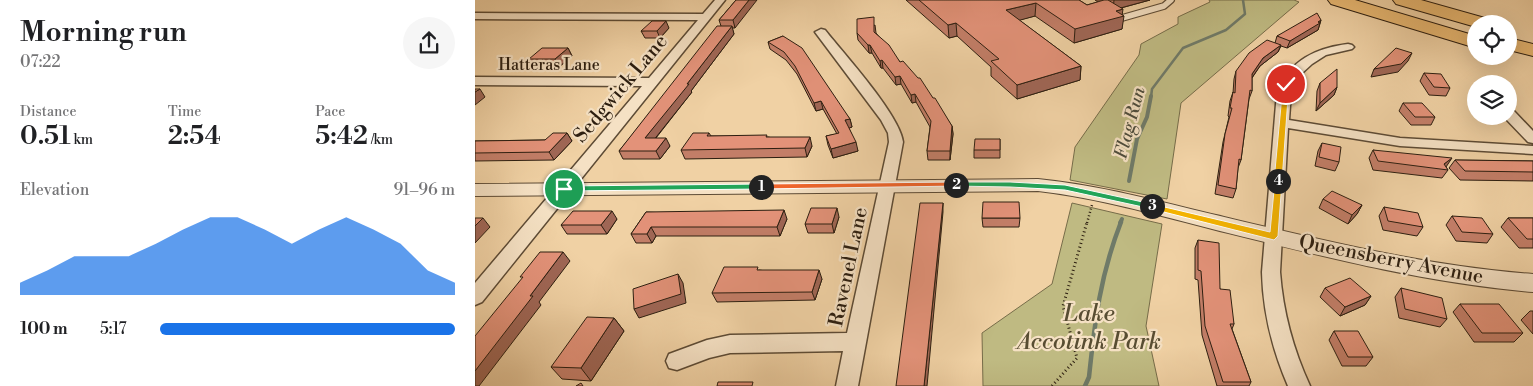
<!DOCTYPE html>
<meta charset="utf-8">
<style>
body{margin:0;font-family:"Libre Bodoni",serif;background:#f6f6f6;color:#202124;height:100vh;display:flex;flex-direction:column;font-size:19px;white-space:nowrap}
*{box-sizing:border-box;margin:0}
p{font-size:16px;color:#757577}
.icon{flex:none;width:28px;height:28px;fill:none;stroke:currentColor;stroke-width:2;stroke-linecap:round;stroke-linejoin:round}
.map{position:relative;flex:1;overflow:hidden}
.details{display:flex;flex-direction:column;background:#fff;width:475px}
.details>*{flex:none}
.controls{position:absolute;left:992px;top:15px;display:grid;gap:10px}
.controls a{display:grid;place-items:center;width:50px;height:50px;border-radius:50%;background:#fff;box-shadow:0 5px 20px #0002;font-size:25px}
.pin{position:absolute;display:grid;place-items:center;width:42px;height:42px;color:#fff;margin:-21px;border:2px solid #fff;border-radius:50%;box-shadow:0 1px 5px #0007}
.km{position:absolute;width:25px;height:25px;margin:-12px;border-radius:50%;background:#222;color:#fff;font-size:14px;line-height:25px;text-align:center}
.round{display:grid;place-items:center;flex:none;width:52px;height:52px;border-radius:26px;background:#f6f6f6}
.summary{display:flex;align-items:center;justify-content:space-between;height:85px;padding:0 20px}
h1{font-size:28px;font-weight:600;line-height:38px}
.metrics{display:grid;grid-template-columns:repeat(3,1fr);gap:8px;height:85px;padding:5px 20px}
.metrics div{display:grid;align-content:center}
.metrics b{font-size:25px;font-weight:600}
.metrics small{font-size:14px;font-weight:400}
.metrics p{font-size:14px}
.chart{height:140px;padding:10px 20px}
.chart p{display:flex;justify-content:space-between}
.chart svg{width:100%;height:90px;margin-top:5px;fill:#1a73e8;opacity:.7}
ul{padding:0 20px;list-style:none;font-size:16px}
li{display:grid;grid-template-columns:80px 60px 1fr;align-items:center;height:38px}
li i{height:12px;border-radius:6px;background:#1a73e8}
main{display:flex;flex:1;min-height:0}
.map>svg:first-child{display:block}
</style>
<main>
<section class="details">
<div class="summary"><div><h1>Morning run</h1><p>07:22</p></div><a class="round"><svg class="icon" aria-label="share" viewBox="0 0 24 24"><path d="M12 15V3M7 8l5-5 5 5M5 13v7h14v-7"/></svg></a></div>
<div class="metrics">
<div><p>Distance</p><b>0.51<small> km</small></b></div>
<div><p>Time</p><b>2:54</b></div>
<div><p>Pace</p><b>5:42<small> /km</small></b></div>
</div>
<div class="chart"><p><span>Elevation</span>91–96 m</p>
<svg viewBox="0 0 160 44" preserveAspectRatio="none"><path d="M0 44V38L10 32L20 25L30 25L40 25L50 19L60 12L70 6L80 6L90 12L100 19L110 12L120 6L130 12L140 19L150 32L160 38V44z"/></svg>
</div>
<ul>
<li><b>100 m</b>5:17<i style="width:100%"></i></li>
</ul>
</section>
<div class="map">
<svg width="1058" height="386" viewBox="0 0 1058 386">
<rect width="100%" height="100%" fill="#f0d1a4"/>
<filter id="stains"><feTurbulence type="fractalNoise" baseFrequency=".004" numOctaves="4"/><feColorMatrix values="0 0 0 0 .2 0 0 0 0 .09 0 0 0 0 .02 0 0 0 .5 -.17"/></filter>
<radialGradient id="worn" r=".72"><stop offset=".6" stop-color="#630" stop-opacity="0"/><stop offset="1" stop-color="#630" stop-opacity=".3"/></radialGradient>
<path fill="#bfba82" stroke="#766c49" d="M734 0H819L824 2 706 103 692 199 595 180 600 147 664 55 666 44 703 24V17L735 2Z
M597 203 687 224 671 326 684 386H508L507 333 577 284Z"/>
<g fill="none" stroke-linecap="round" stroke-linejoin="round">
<path stroke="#6f7a68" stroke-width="2.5" d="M676 97 677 89 708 48 751 30 770 14 768 0"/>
<path stroke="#6f7a68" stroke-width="4" d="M654 181 662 139 672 117 676 96
M645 223 647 219"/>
<path stroke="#6f7a68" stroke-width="4.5" d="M610 386 614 377C620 320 625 276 646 222"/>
<defs>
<path id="service" d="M647 18 689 6 696 0"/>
<path id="minor" d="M240 0H250L7 302 0 305V283L167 86 0 85V77L174 78 223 20 0 19V13L228 14Z
M346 29 350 30C369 54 425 115 428 142L383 386H361L368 351 255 353 234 358 202 370 194 368 191 361 194 354 232 340 255 335 372 333 414 142 413 133 406 120 340 32Z
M873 44 877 45 879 47 877 49 851 55 837 64 825 75 816 92 814 120 925 138 1058 146V154L925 146 813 128 805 272C808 312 818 349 835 386H813C797 349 788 312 787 272L802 92C815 60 841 48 873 44Z
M1034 110 1039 111 1058 131V143L1053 142 1029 117 1034 116Z"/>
<path id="tertiary" d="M563 179C624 185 682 201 741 215 846 240 950 266 1058 274V292C950 283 846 256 741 230 682 215 624 198 563 191L0 196V184Z"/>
<path id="motorway" d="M853 0H880L1001 36V48L856 4Z
M918 0H946L1017 20 1019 24H1001V27L921 4Z
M1034 38 1058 44V56L1034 50Z"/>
</defs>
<use href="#service" stroke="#5d4b35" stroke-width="8"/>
<use href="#minor" stroke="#5d4b35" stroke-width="3"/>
<use href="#tertiary" stroke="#5d4b35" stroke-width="2"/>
<use href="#motorway" stroke="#2c1e10" stroke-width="2"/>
<path stroke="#2c1e10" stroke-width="2.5" stroke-dasharray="1 2.5" stroke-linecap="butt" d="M612 223 617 205"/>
<path stroke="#2c1e10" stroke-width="3" stroke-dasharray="1 3" stroke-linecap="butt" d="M577 386 602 358 588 306 612 222"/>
<use href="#service" stroke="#f5e1c4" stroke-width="5.5"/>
<use href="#minor" fill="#f5e1c4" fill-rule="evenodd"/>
<use href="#tertiary" fill="#f5e1c4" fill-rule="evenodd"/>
<use href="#motorway" fill="#e8b872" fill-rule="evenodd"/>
</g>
<path fill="#c37e68" stroke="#2c1e10" d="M261 0 260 28H257L259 34 216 91 217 92 181 138 195 146 185 159H148L144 151 246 26 244 20Z
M431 0H604L612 5 623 2 620 0H675L646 8 647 15V29L599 43 560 16 544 20 606 66 605 80 542 99 516 76V67L482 36 474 38Z
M846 20 843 30 812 48 806 46 803 52 785 66 777 78V91L774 99 766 160 763 168 761 189 758 198 740 194 748 142 754 117 753 116 755 101 758 92V93L759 79 761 71 800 43 802 36Z
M400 25 401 33 425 62 458 98 477 126 478 134 475 160H453L452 151 455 127 441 102 437 103 426 84 421 85 408 68H406L397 53H394L383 40 382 33Z
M194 28 185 38H170L166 31Z
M308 36 375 119 377 127 374 128 383 151 358 158 353 145 351 136 362 134 348 109 341 111 322 74 311 60 295 49 293 42Z
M93 48 97 56 84 67H59L54 59Z
M949 73 975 88 971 96 954 95 945 81Z
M845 83 862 87 859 95 841 111 842 91Z
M928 103 960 117 956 125H936L924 111Z
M92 133 97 141 79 160 0 161V141L70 140Z
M234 133 236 136 293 137 337 146 332 157 210 159 206 150Z
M525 139V158H499V150Z
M847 143 864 162 860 171 840 166 843 151Z
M898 150 971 167 973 170 967 178 898 170 894 158Z
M980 160 1058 161V181L985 180 974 168Z
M848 199 887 205 882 214 873 224 844 208Z
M909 207 948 227 942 236 908 230 904 216Z
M171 212 312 219 305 236H181L177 243H161L156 234Z
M977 216 1018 234 1012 243 981 241 971 225Z
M364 217 359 233H333L330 224Z
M507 218H545L544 227H508Z
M1033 218H1058V248H1044L1026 227Z
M142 219 132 234H92L86 225Z
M723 240 745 289 759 324 757 329 776 382 774 386H742L727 335 723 280 720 279V248Z
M284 270 347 279 340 300 242 302 237 293Z
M850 288 896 296 890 305 865 316 845 297Z
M926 288 972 319 965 327 924 318 920 297Z
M985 304 1048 333 1039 342H999L978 312Z
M1055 311H1058V334L1046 320Z
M139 318 149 331 116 381 87 379 76 367Z
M859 331 898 357 891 366H867L854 340Z"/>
<path fill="#9f6655" stroke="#2c1e10" d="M274 0H282L260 28 258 20Z
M639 0H675L638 10Z
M561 3 560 16 531 24V10Z
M648 9 647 16H649L647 29 599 43 600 29 641 11Z
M846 20 843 30 812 48 815 41Z
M191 21 194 28 185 38 182 31Z
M481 23 482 36 474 38 473 25Z
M257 26 259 34 216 91 217 92 174 146 170 138Z
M393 45H395L397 53H394Z
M806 45 803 52 785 66 774 82 777 74 788 58Z
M93 48 97 56 84 67 80 59Z
M937 53 933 61 923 72 896 77 899 69Z
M407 60 408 68H406L405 61Z
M606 66 605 80 542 99V85Z
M425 76 426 84 421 85 420 77Z
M862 87 859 95 841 111 845 103Z
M5 89 10 97 0 105V92Z
M440 94 441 102 437 103 436 95Z
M346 101 348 109 341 111 339 103Z
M375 119 377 127 372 129 370 120Z
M477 126 478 134 475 160V151Z
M92 133 97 141 79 160 74 152Z
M335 137 337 146 332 157 330 148Z
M191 138 195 146 185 159 181 151Z
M381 142 383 151 358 158 356 149Z
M977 158 971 167 968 169 969 164Z
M468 203V212L452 386H449Z
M887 205 882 214 873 224 877 215Z
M362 208 364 217 359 233 357 224Z
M309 210 312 219 305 236 302 227Z
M137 211 142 219 132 234 126 225Z
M8 218 15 227 0 243V226Z
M176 227 181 236 177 243 172 234Z
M88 252 95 261 64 302 66 305 4 386H0V371L55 296Z
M344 270 347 279 340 300 337 292Z
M203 274 208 283 211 303 164 318 159 309Z
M896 296 890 305 865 316 870 307Z
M139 318 149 331 116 381 106 368Z"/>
<path fill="#e39279" stroke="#2c1e10" d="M261 0H274L258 20H244Z
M444 0H604L612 5 629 0H633L648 9 641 11 649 16 600 29 561 3 531 10 606 66 542 85 516 61 524 59 481 23 473 25Z
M842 13 846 20 843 22 845 23 815 41 802 36Z
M399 17V32L414 45 425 62 428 61 443 78H445L458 98H460L477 126 475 151H452L456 121 440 94 436 95 425 76 420 77 407 60 405 61 395 45H393L382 33V19Z
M177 21H191L182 31H166Z
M242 26H257L212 84H214L170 138H191L181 151H144Z
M308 36 327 48 375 119 370 120 381 142 356 149 351 136 364 133 346 101 339 103 320 66 309 52 293 42Z
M792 40 806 45 788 58 777 74V91L775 90 766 160 764 159 761 189 743 185 750 134 757 108H755L758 92 760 93 761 71 774 53Z
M67 48H93L80 59H54Z
M921 48 937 53 926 64 899 69Z
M862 69V87L845 103V83Z
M949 73 966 74 975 88 959 87Z
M0 89H5L0 92Z
M928 103H947L960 117H940Z
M78 133H92L74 152 0 153V141L70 140Z
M218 133H234L232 136 292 135 291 137H335L330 148 206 150Z
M500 139H525V150H499Z
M847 143 866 147 864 162 844 157Z
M898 150 977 158 969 164 973 170 903 161Z
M980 160 1058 161V172L990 171Z
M857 191 887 205 877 215 848 199Z
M508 202H544L545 218H507Z
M445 203H468L449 386H421Z
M909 207 943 213 948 227 913 221Z
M336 208H362L357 224H330Z
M309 210 302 227H176L172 234H156L171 212Z
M98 211H137L126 225H86Z
M977 216 1007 218 1018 234 987 232Z
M0 218H8L0 226Z
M1033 218H1058V239H1052Z
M723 240 744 243 745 289 755 290 759 324H755L776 382H748L730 326 726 271 723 270Z
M65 252H88L55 296H58L0 371V336L48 277H45Z
M249 267H283L282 270H344L337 292 237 293Z
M203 274 206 294 159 309 158 289Z
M875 278 896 296 870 307 850 288Z
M926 288 967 298 972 319 930 309Z
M985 304H1024L1048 333H1007Z
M112 317 139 318 106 368 76 367Z
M859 331H883L898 357H873Z
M243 382H278L277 386H242Z
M106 383 108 386H101Z"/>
<path fill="#22a559" stroke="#fff" d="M286 184 290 187 289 189 89 191 85 189 89 186Z"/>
<path fill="#f0652b" stroke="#fff" d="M481 182 484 183V186L286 189 282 187 286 184Z"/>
<path fill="#22a559" stroke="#fff" d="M481 182H535L590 185 677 204 681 206 677 209 590 190 535 187 479 186V183Z"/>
<path fill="#f5b400" stroke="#fff" d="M800 180 807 181 803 236 799 240 677 209 673 206 677 204 795 232Z"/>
<path fill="#f5b400" stroke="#fff" d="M811 82 814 84 807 181 803 184 799 181 808 84Z"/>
<g text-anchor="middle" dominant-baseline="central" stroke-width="4.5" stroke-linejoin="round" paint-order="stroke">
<g font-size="16" fill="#2c1e10" stroke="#f5e1c4">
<text x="74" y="65">Hatteras Lane</text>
</g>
<g font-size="18" font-style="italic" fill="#4d4c3c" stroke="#f5e1c4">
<text transform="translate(655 123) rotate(-75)">Flag Run</text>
</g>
<g font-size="20" fill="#2c1e10" stroke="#f5e1c4">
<text transform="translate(146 89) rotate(-50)">Sedgwick Lane</text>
<text transform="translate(916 260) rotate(11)">Queensberry Avenue</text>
<text transform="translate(374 267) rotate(-78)">Ravenel Lane</text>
</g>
<g font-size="24" font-style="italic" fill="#584d32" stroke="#f5e1c4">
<text x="614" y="314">Lake<tspan x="614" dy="28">Accotink Park</tspan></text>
</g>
</g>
<rect width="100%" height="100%" filter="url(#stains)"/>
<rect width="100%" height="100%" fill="url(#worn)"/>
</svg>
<div class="controls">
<a><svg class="icon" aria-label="locate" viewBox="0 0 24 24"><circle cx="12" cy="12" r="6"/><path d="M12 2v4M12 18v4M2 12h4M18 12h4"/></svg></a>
<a><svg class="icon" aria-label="layers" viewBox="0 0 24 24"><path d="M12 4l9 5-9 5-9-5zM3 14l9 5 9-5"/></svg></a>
</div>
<div class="pin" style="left:89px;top:189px;background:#1e9e55"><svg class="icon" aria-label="arrive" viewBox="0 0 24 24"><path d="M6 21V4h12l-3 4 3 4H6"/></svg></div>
<div class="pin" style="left:811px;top:84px;background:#d93025"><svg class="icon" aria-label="check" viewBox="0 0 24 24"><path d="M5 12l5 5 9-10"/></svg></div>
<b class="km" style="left:286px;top:187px">1</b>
<b class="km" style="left:481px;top:185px">2</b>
<b class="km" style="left:677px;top:206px">3</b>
<b class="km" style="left:803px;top:181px">4</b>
</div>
</main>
